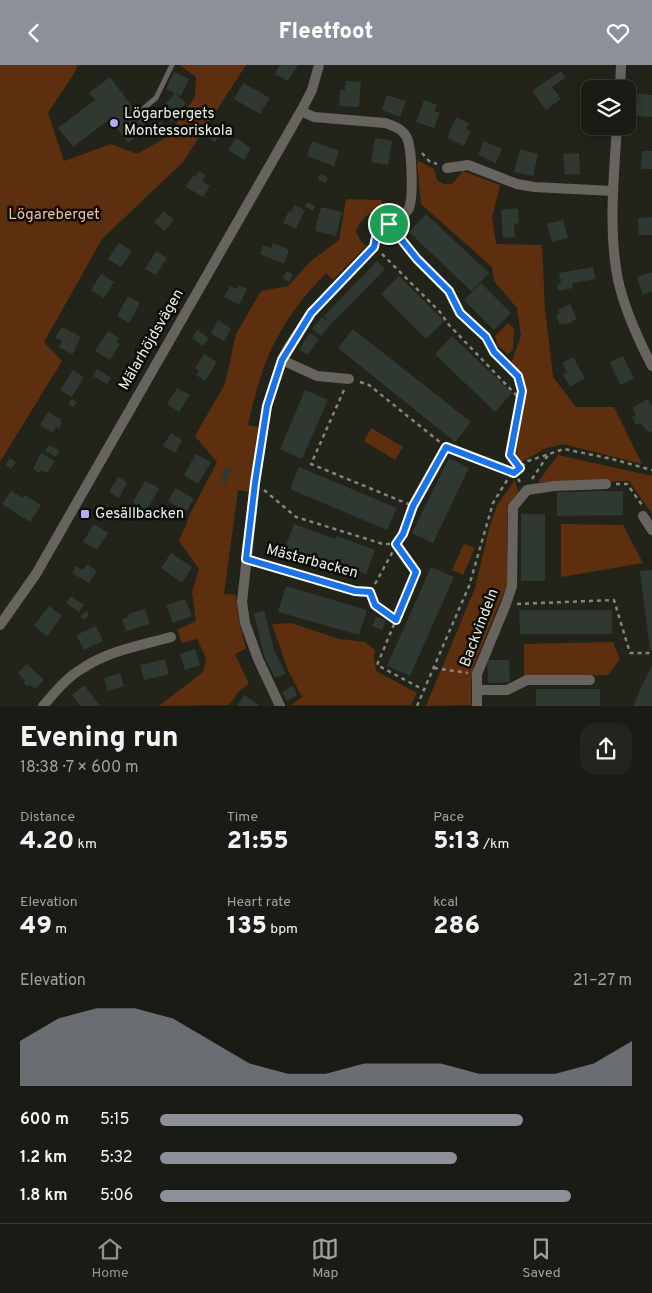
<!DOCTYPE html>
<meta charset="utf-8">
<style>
body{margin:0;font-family:Overpass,sans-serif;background:#23241d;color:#f1f3f6;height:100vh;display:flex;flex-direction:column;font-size:19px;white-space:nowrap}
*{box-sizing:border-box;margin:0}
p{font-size:16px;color:#9fa1a0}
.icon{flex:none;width:28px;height:28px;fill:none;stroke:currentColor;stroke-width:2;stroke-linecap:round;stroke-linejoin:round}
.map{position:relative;height:641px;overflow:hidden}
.sheet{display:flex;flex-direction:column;background:#1a1b14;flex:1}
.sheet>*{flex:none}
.buttons{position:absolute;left:581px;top:15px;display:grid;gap:10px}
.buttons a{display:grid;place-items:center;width:55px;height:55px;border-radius:10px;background:#1a1b14;box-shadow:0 2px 8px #0003,0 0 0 1px #383934;font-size:25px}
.pin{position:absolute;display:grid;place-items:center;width:42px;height:42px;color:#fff;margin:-21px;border:2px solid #fff;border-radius:50%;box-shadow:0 1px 5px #0007}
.round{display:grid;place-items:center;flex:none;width:52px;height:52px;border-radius:15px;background:#23241d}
.head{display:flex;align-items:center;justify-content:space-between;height:85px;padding:0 20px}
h1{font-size:28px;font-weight:800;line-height:38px}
.metrics{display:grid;grid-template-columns:repeat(3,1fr);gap:8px;height:85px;padding:5px 20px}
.metrics div{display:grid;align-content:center}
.metrics b{font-size:25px;font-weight:800}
.metrics small{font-size:14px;font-weight:400}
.metrics p{font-size:14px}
.chart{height:140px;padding:10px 20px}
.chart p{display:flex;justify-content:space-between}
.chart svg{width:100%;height:90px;margin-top:5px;fill:#8c9099;opacity:.7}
ul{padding:0 20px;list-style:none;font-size:16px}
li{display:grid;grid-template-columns:80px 60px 1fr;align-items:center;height:38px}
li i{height:12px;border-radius:6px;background:#8c9099}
header{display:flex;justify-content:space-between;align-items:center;height:65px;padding:0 20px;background:#8c9099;color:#fff;font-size:22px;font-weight:800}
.tab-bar{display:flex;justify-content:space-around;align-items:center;height:70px;border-top:1px solid #383934;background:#1a1b14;font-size:14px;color:#9fa1a0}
.tab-bar a{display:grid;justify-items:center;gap:2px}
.tab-bar .current{color:#8c9099}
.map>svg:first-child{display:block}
</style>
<header><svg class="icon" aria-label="back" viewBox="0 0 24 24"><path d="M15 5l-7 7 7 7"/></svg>Fleetfoot<svg class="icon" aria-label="heart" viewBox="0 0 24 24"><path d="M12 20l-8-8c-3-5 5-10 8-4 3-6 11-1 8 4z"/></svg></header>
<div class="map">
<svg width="652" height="641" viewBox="0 0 652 641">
<rect width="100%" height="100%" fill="#22241a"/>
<path fill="#5e2f0e" d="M0 0H78L73 10 48 48 64 96 111 79 137 89 167 72 195 32 196 12 180 0H246L183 97 102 174 44 277 62 296 0 397Z
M417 95 434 104 437 115 444 119H452L463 106 500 120 492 152 496 179 542 180 545 244 553 312 576 342H614L642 399 563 379 544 384 520 398 516 390 526 325 522 310 511 298 521 271 517 243 494 216 492 202 421 139Z
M346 134 381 135 386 144C369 148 364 149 356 166L360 175 366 181 333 215 326 208C279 256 262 295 248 360L259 362 249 427 238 425 224 529 236 530 240 561 246 584 235 589 249 619 239 626 229 640 159 641 203 607 206 593 197 574 182 578 177 565 196 556 192 527 199 504 179 476 192 445 217 397 195 371 225 319 236 269 261 226 288 221 311 196 339 175Z
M508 258 514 263 513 285 508 289 498 281 495 271Z
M371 363 403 382 395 395 364 376Z
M558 390 652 411V449L629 416 538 417Z
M515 415 518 427 511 437 507 450V521L474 600 471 620V640L426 641 475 523 490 460 497 440Z
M561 459 623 460 643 498 561 512Z
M464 479 475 483 463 510 452 505Z
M291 558 339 574 365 577 375 585 374 592 376 606 417 628 411 640H291L302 632 288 605 272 559Z
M613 577 620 594 608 610 524 612V579Z"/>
<path fill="#2f3831" d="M280 0H298L288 16 275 9Z
M561 6 565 13 552 22 561 34 546 45 532 26Z
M174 7 189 14 181 31 166 24Z
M110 12 148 63 128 78 110 54 73 82 58 63 95 35 89 28Z
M346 16 361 17 359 42 339 41 340 25H345Z
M243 18 270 33 260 49 234 34Z
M583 25 590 26V53L580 52Z
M175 28 186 38 171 56 160 46Z
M638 29 652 30V52L636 51Z
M387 30 406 36 400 52 382 45Z
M424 35 437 40 434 46 440 48 434 63 416 57Z
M456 52 469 58 466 64 471 66 464 81 447 73Z
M161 57 166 64 159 69 154 62Z
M215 65 221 69 215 77 209 73Z
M236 73 251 83 244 95 228 85Z
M375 73 392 76 388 100 371 97Z
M312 76 339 86 334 101 307 91Z
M484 76 502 84 496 98 478 90Z
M520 84 538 89 533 111 514 107Z
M642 86H652V104H641Z
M579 88 580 109 565 110 563 89Z
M199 106 206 111 202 116 210 121 203 132 186 122 193 111 195 112Z
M320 109 328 112 326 118 318 115Z
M307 137 315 141 313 146 305 142Z
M294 140 305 145 296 164 283 158 289 146 291 147Z
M321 142 342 147 336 171 315 166Z
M518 143 519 158 514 159 515 172 503 173 501 145Z
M164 146 174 155 164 166 154 157Z
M426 149 489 208 471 226 409 167Z
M652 152V170H639L638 153Z
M563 155 568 173 552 177 547 159Z
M119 178 132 186 121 202 108 194Z
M273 178 289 185 284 199 260 189 263 180 271 183Z
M156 186 167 193 156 210 145 204Z
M377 196 385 204 331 259 324 251Z
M593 202 596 214 572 218 573 223 558 226 557 219 561 218 559 208Z
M287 206 293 210 289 217 283 213Z
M652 207V226L643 230 637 212Z
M101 209 114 217 104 233 91 225Z
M399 211 444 256 426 274 381 229Z
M481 218 511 248 494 265 464 235Z
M239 220 247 224 239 240 224 232 230 221 237 224Z
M128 231 140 238 129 258 117 251Z
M570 239 577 254 565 260V258L560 260 556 250 560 248 558 245Z
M322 252 331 259 321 271 312 264Z
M218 255 231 264 224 276 211 268Z
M62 262 81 272 72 290 59 282 62 276 55 273Z
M353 264 471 357 455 377 338 283Z
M197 265 209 273 203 281 192 273Z
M108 266 119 273 116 277 120 279 110 295 95 286Z
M310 268 319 274 308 290 299 284Z
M452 271 512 328 495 347 435 289Z
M204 289 217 297 205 316 196 310 199 306 195 303Z
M623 291 634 314 620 320 610 297Z
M573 292 585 313 570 322 563 309 567 307 562 298Z
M97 304 111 313 107 319 93 311Z
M73 305 84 312 72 332 60 325Z
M177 323 190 330 179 347 167 339Z
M305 325 328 335 302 394 280 384Z
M72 334 77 337 73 342 68 339Z
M648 334 652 341V367H651L647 366 640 358 636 360 632 352 636 350 632 343Z
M48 347 61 354 60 356 62 357 59 364 56 362 53 368 40 360Z
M171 368 182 375 175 388 163 381Z
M49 380 60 386 56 392 45 386Z
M41 388 55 396 47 408 41 405 39 408 33 404Z
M196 389 211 397 198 419 184 410Z
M10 393 16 397 11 404 6 400Z
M449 393 469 403 433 478 412 468Z
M226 402 231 404 226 419 220 417Z
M299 402 397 443 387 465 290 424Z
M118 412 127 417 119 433 109 427Z
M145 416 159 423 147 445 145 443 141 451 130 445 135 438 133 437Z
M176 423 194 434 186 447 168 436Z
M11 426 23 433 25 430 41 440 30 457 2 439Z
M610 426H623V450L557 451V427Z
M521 449H545V516H521Z
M94 459 108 468 97 485 83 477Z
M294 459 335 474 337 471 375 485 366 509 330 495 328 499 285 483Z
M171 488 192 502 182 518 161 503Z
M87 499 97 506 89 518 72 508 76 501 83 505Z
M431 502 454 512 410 611 387 601Z
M652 505V585H650L640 506Z
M286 521 367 545 359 570 278 547Z
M71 531 84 540 79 547 66 538Z
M185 534 192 551 173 558 166 540Z
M49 541 62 551 47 571 34 561Z
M145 544 150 559 126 566 122 554 129 552 128 549Z
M264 545 274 585 286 609 275 613 264 591 254 549Z
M519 545H612V569H520Z
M87 546 89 551 83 555 80 551Z
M376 552 386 555 382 565 372 561Z
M96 561 103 576 84 585 76 570Z
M195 584 200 600 185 605 180 589Z
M165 594 169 609 144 615 140 600Z
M487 595H509L510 617 488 618Z
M27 599 44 615 35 624 30 620 28 622 23 617 25 616 18 608Z
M652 600V641H633L641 623Z
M120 608 124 621 108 626 104 613Z
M84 620 100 641H80L72 630Z
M293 621 297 630 287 636 282 627Z
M536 624H600V641H536Z
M244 630 260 641H237Z"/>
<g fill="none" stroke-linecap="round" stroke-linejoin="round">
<path stroke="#84867e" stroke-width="2.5" stroke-dasharray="4 4" stroke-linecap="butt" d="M422 88 429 96 437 99
M396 168 417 194 449 226 460 248 486 272 494 287 518 311 522 326 510 389 520 403
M382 189 440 247 449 260 520 334
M360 317 369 320 446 382
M344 325 311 399 413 441
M532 414 548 390
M616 419H627L642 440
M264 425 296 452 383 479H397L403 469 413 441 446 382 514 408 520 417
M375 519 397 479 416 507 377 600 424 625
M374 537 375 540 396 555
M517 539 614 535 630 588H652
M434 603 468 608
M417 641 469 521 493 438 509 412 528 396 564 384 612 394 652 405"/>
<path stroke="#67645f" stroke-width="5" d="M143 44 156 33 172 0"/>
<path stroke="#67645f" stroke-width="10" d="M620 24 621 0
M617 61C614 112 608 165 618 215 625 246 638 274 652 301
M447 103 468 100 517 119 534 122 613 126
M282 295 317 311 349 314
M643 451 652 465
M246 494 355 526 370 527
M0 560 36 509 301 46 312 25 319 0
M477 625H507L527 615H590
M43 641C55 627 67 612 83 603 108 586 142 580 171 572
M280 641 258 594 245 558 242 537 255 418 267 341 282 295 287 285 311 248 374 182 378 163C388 159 401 155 408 145 414 136 412 84 407 73 403 64 394 61 385 58L314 52 301 46
M477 641V609L506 539 512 521 513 442 527 425 554 421 606 419"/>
</g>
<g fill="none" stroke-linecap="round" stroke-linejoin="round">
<defs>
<path id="route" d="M389 159 417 194 449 226 460 248 486 272 494 287 518 311 522 326 510 390 520 403 514 408 446 382 413 441 403 469 396 479 416 507 396 555 375 540 370 527 355 526 246 494 255 418 267 341 282 295 311 248 374 182 378 163Z"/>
</defs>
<use href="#route" stroke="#fff" stroke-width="10"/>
<use href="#route" stroke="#1a73e8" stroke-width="6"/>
</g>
<g fill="#b5acf8" stroke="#0c0d08" stroke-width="2">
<circle cx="114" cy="58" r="5"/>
<rect x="80" y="444" width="10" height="10" rx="2.5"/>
</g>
<g text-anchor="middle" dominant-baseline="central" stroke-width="5" stroke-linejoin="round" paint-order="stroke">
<g font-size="15" fill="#eaece5" stroke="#0c0d08" text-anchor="start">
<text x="124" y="49">Lögarbergets<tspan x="124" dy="17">Montessoriskola</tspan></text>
<text x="95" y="449">Gesällbacken</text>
</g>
<g font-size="15" fill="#f7bd9b" stroke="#0c0d08">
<text x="54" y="150">Lögareberget</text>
</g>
<g font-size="15" fill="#eaece5" stroke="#0c0d08">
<text transform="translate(152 275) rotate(-60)">Mälarhöjdsvägen</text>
<text transform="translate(312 497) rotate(15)">Mästarbacken</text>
<text transform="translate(480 563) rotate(-69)">Backvindeln</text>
</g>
</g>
</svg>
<div class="buttons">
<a><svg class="icon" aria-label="layers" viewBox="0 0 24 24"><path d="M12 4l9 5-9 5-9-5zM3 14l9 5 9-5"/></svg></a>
</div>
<div class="pin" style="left:389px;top:159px;background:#1e9e55"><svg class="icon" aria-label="arrive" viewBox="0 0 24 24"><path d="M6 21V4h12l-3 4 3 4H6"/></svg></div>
</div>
<section class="sheet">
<div class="head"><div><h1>Evening run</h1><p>18:38 · 7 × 600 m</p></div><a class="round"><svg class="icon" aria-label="share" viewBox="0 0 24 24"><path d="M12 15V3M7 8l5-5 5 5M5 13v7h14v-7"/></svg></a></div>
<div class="metrics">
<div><p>Distance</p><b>4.20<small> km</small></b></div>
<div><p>Time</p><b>21:55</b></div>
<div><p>Pace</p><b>5:13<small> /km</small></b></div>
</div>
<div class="metrics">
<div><p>Elevation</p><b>49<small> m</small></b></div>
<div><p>Heart rate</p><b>135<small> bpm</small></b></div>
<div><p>kcal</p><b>286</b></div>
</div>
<div class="chart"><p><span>Elevation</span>21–27 m</p>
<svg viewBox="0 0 160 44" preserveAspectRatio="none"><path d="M0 44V22L10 11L20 6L30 6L40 11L50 22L60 33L70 38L80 38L90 33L100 33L110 33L120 38L130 38L140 38L150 33L160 22V44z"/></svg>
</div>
<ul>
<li><b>600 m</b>5:15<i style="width:77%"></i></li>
<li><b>1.2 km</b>5:32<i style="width:63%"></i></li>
<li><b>1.8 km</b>5:06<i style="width:87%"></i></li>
</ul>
</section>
<nav class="tab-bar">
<a class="current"><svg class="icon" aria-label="home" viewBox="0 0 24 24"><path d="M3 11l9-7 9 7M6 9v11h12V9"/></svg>Home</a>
<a><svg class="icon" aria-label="map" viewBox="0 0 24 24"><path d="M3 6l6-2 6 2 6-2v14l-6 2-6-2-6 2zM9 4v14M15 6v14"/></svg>Map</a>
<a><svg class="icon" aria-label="saved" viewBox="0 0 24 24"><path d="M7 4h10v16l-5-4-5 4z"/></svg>Saved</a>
</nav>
